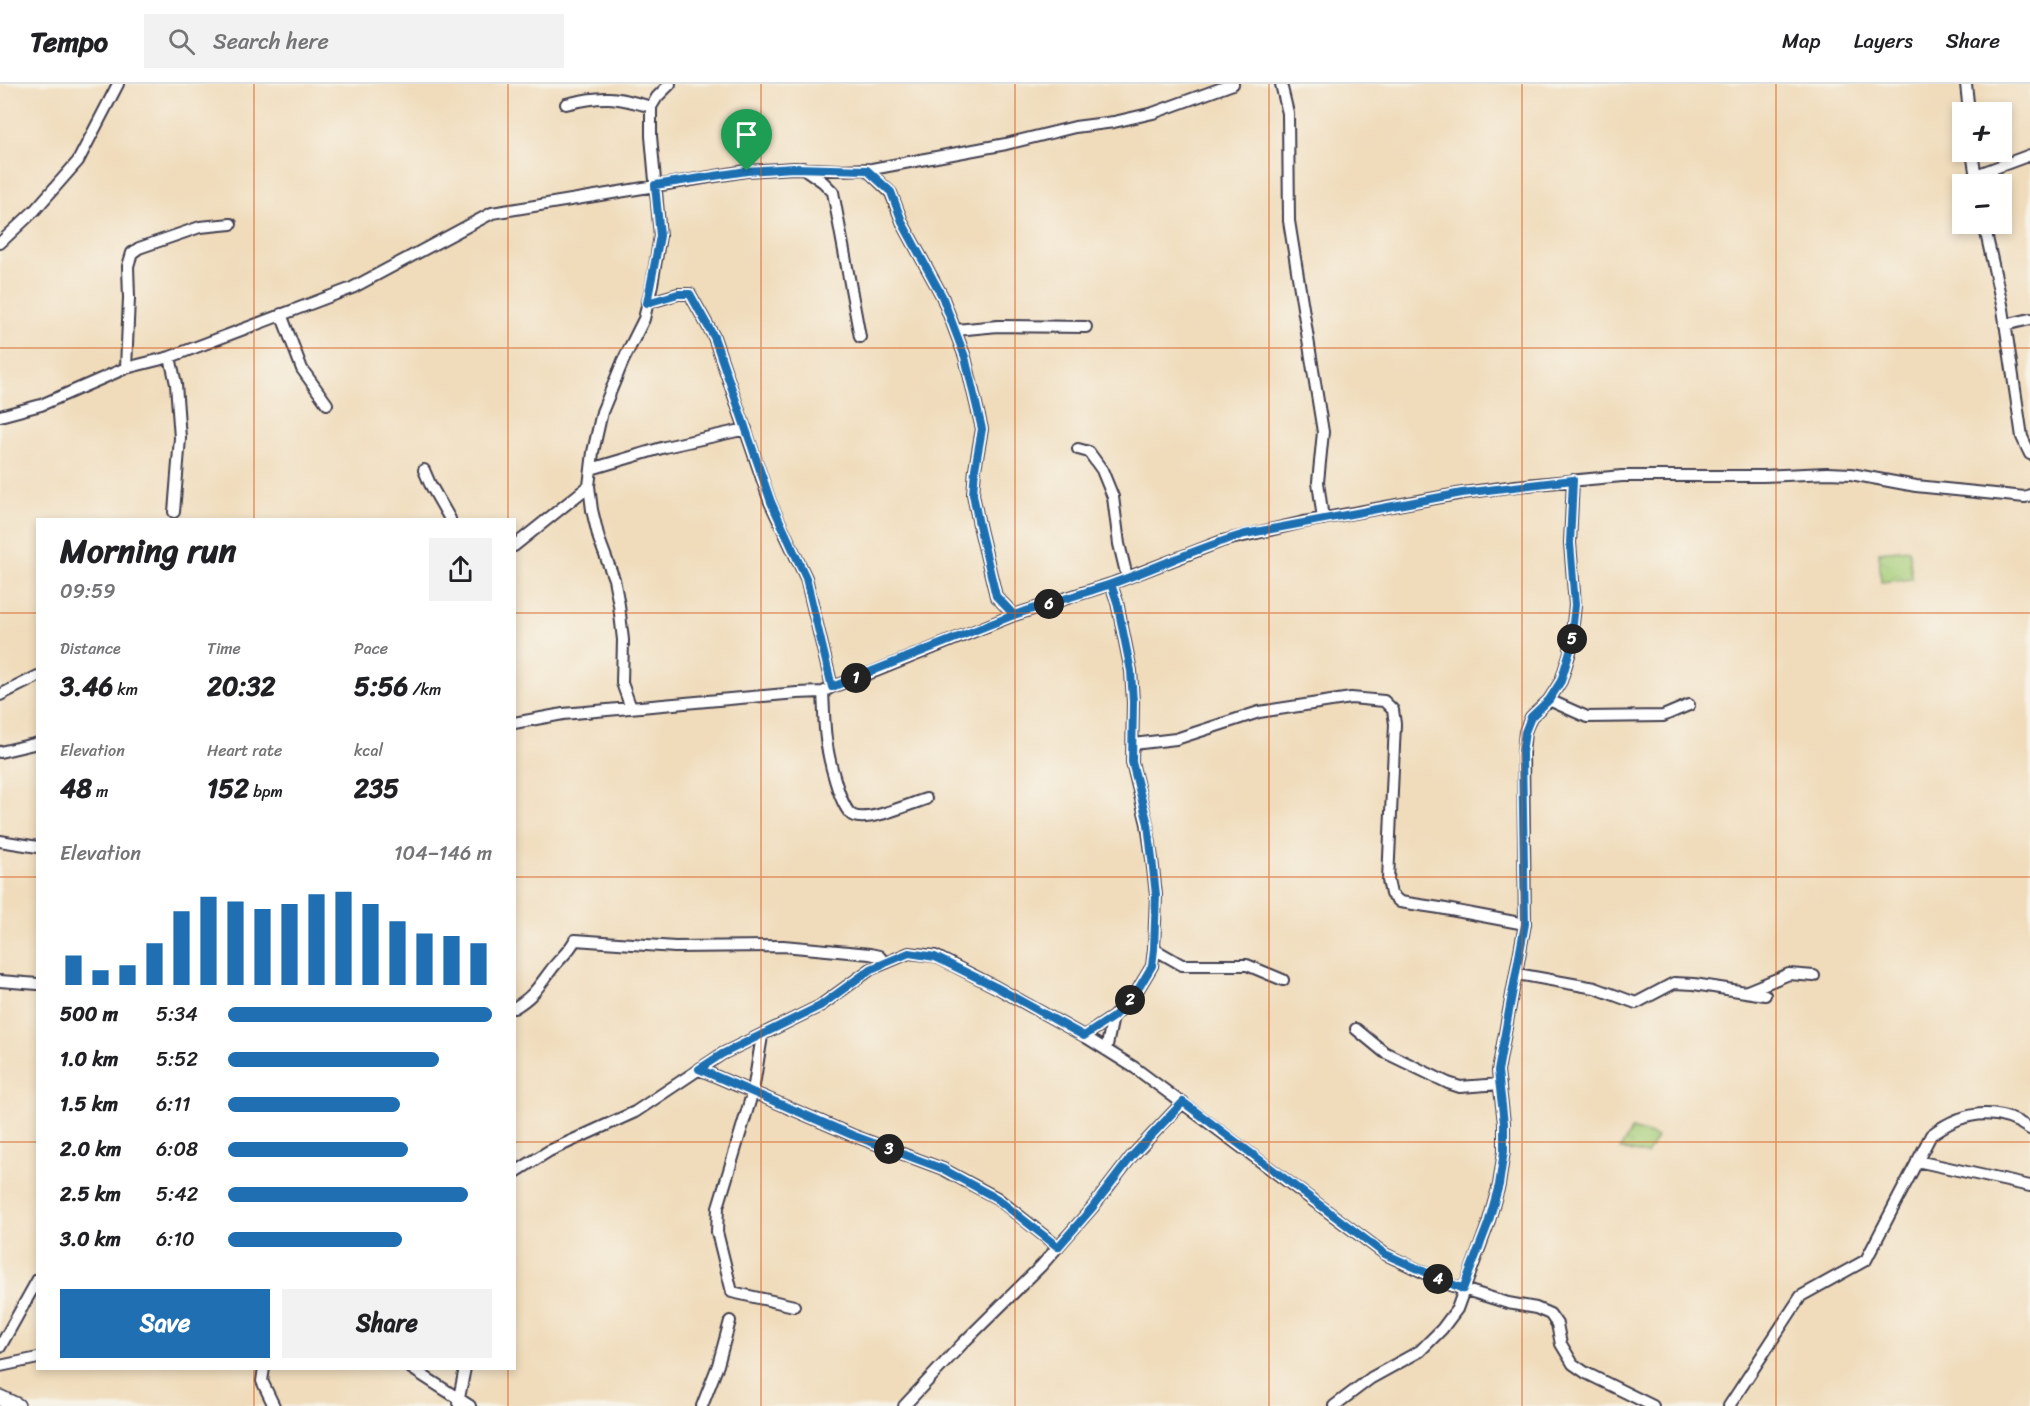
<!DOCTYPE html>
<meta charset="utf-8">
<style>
body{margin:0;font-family:Sriracha,sans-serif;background:#f2f2f2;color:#202124;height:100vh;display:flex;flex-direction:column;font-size:22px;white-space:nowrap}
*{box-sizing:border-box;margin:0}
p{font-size:20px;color:#757577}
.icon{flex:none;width:33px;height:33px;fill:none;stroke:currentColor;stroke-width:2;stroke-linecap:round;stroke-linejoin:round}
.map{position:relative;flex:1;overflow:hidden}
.drawer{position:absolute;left:36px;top:434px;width:480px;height:852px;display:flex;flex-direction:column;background:#fff;border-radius:0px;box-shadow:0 3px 9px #0003}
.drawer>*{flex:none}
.buttons{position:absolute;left:1952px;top:18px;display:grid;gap:12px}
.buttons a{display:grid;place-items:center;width:60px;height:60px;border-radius:0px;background:#fff;box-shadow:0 3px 9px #0003;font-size:30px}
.pin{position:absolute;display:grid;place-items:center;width:51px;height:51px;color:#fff;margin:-62px -26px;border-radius:50% 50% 50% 0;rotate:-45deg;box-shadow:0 0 6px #0007}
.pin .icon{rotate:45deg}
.km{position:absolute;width:30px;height:30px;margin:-15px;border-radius:50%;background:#222;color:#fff;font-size:16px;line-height:30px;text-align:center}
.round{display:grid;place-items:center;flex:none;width:63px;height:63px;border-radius:0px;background:#f2f2f2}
.head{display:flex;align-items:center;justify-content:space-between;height:102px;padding:0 24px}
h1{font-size:33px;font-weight:700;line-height:45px}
.figures{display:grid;grid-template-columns:repeat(3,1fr);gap:9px;height:102px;padding:6px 24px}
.figures div{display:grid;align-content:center}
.figures b{font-size:26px;font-weight:700}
.figures small{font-size:16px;font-weight:400}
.figures p{font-size:16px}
.chart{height:168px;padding:12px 24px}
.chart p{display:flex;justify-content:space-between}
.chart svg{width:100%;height:108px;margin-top:6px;stroke:#1f6fb2;stroke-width:6}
.cta{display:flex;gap:12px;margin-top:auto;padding:12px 24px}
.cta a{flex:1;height:69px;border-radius:0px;background:#1f6fb2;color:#fff;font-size:24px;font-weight:700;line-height:69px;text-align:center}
.cta a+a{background:#f2f2f2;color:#202124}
ul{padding:0 24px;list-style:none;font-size:20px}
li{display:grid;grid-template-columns:96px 72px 1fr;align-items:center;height:45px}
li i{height:15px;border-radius:8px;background:#1f6fb2}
header{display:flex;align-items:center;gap:36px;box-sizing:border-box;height:84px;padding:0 30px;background:#fff;border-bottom:2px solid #e0e0e0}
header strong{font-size:28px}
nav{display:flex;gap:33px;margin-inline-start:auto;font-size:21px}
.search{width:420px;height:54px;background:#f2f2f2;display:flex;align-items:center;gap:15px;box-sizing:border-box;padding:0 21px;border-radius:0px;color:#757577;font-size:22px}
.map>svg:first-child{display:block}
</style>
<header>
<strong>Tempo</strong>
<div class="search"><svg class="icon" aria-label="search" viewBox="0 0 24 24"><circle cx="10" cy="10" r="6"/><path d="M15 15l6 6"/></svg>Search here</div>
<nav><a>Map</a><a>Layers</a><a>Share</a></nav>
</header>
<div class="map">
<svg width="2030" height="1322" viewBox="0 0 2030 1322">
<defs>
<pattern id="park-crowns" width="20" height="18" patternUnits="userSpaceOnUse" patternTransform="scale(1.5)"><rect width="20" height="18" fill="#a5cd78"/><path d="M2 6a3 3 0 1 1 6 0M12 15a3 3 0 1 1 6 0" fill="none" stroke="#8eb069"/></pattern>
</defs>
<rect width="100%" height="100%" fill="#f7f3e8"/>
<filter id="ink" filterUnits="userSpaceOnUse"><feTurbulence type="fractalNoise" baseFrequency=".0167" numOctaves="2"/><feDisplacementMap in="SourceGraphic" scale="12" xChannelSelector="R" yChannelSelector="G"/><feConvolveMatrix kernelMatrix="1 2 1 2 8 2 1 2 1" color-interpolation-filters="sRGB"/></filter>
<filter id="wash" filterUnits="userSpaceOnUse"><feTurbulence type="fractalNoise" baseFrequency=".008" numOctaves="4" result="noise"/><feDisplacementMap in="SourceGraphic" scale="24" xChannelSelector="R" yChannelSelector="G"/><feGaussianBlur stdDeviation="1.35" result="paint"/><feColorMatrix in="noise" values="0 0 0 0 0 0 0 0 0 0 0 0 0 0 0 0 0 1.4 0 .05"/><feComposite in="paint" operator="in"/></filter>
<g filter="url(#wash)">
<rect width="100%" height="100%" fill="#f0dcbb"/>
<path fill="url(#park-crowns)" stroke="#64785a" stroke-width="1.5" d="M1909 465 1912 495 1881 498 1879 468Z
M1632 1045 1657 1053 1647 1071 1620 1065Z"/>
</g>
<g filter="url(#ink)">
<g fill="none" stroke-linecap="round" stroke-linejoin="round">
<defs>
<path id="street" d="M1281 0 1288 29 1289 137 1323 348 1318 398 1323 435
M1966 0 1969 28
M566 20C602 11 615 12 651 23
M1972 68 1977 100
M803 84 823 98 833 108 860 253
M867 86 891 109 903 140 942 212 965 273 982 345 975 385 973 410 979 441 996 512 1014 531
M1976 91 2030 71
M1984 140 2003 225 2022 353 2030 370
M0 159 35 126 78 77 118 0
M647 219 678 210H690L714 253 770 418 806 494 832 603
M281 230 302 285 327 320
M2005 241 2030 235
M956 246 998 242 1086 243
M170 273 176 300 180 354 174 428
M126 284 129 214 128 182 132 169 139 164 200 143 231 140
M0 332 41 321 126 284 170 273 352 204 492 129 746 87 794 84 837 86 872 85 1006 60 1075 43 1114 38 1153 29 1233 0
M1078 365 1089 368 1102 386 1113 413 1119 460 1127 493
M591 385 665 363 746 345
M424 386 430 400 450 435
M514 462 589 402
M823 608C824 624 824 640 826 655 828 671 840 727 854 732 870 738 909 720 926 715
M0 611 38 592
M1549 616 1587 633 1663 632 1689 621
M631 624 622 599 623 556 619 521 614 495 599 455 592 426 589 402 593 368 602 328 623 277 644 235 652 200 660 152 651 52V23L657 13 670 0
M514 639 563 630 797 609 823 608 832 603 876 587 1014 531 1111 500 1222 457 1304 438 1463 409 1516 402 1622 392H1763L1827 389 1851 390 1916 402 2025 413 2030 411
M1133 660 1176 655 1259 628 1351 614 1384 617 1393 626 1395 640 1388 796 1391 810 1400 818 1440 824 1525 840
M0 668 38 659
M0 757 38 763
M1154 865 1182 881H1247L1283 896
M1517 890 1595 904 1636 919 1674 899 1694 900 1765 911
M0 897 38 900
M1745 908 1789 890 1814 892
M514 924C534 912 538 903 551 886 559 875 569 868 575 856L675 863 783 862 870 870 879 872 885 879
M1356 945 1384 968 1448 999 1460 1003 1500 1000
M762 952 753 1007 718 1123 717 1148 732 1208 794 1222
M1084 952 1113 933 1134 912 1152 882 1154 865 1156 811 1152 775 1147 740 1132 678 1133 618 1131 587 1117 518 1111 500
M1106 966 1113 933
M699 985 852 1051 943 1085 997 1114 1058 1163
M1917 1077 2030 1102
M514 1089 549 1067 635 1028 722 970 820 922 871 885 909 869 935 872 996 903 1084 952 1135 984 1385 1170 1450 1201 1508 1219 1536 1224 1550 1230 1557 1240 1561 1260 1573 1280 1586 1289 1653 1322
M0 1263 38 1195
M0 1282 38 1274
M264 1284 262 1297 274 1322
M411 1284 470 1322
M458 1319 465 1284
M702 1322 718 1281 730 1237
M904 1322 963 1259 1041 1182 1092 1124 1132 1072 1183 1018
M1334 1322 1371 1294 1420 1267 1442 1245 1457 1225 1488 1140 1499 1101 1504 1067V1039L1498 987 1525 840 1523 669 1525 648 1531 633 1549 616 1561 597 1570 568 1575 521 1570 459 1573 396
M1729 1322 1801 1212 1866 1176 1931 1051C1963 1027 1996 1022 2030 1045"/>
<path id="secondary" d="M0 1314 17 1322"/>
</defs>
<use href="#street" stroke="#413e4e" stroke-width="14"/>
<use href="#secondary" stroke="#413e4e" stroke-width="18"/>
<use href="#street" stroke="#fff" stroke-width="10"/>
<use href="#secondary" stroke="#fff" stroke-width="15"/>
</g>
</g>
<g fill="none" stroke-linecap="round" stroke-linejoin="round" filter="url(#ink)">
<defs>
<path id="route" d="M747 87 655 101 660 152 647 219 678 210H690L714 253 771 418 806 494 832 603 1014 531 1111 500 1117 518 1131 587 1133 618 1132 678 1148 740 1152 775 1156 811 1154 865 1152 882 1134 912 1113 933 1084 952 996 903 935 873 909 869 871 885 820 922 722 970 699 985 852 1051 943 1085 996 1114 1058 1163 1092 1124 1132 1072 1183 1018 1385 1170 1463 1205 1488 1140 1499 1101 1504 1067V1039L1498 987 1525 840 1522 669 1525 648 1531 633 1549 616 1561 597 1570 567 1575 521 1570 459 1573 396 1462 409 1245 450C1199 463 1156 484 1111 500 1079 511 1046 520 1014 531L996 512 979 441 973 410 975 385 982 345 965 273 942 212 903 140 891 108 867 86 794 84 747 87"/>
</defs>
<use href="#route" stroke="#fff" stroke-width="12"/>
<use href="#route" stroke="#1f6fb2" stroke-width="8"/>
</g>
<path fill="none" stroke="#d45411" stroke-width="1.5" stroke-opacity="0.55" d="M254 0V435M508 0V435M761 0V1322M1015 0V1322M1269 0V1322M1522 0V1322M1776 0V1322M0 264H2030M0 529H38M514 529H2030M0 793H38M514 793H2030M0 1058H38M514 1058H2030M254 1284V1322M508 1284V1322"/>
</svg>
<div class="buttons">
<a>+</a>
<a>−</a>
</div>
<div class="pin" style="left:747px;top:87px;background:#1e9e55"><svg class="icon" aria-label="arrive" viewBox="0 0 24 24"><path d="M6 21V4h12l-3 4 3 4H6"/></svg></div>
<b class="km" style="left:856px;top:594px">1</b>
<b class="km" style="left:1130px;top:916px">2</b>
<b class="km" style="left:889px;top:1065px">3</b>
<b class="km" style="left:1438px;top:1195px">4</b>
<b class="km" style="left:1572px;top:555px">5</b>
<b class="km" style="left:1049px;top:520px">6</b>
<section class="drawer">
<div class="head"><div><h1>Morning run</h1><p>09:59</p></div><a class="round"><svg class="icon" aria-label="share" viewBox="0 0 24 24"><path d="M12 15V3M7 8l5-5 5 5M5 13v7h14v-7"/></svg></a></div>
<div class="figures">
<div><p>Distance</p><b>3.46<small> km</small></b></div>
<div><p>Time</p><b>20:32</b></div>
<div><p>Pace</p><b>5:56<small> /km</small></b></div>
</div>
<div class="figures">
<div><p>Elevation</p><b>48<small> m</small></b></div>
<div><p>Heart rate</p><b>152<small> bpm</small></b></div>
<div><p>kcal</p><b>235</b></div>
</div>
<div class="chart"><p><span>Elevation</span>104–146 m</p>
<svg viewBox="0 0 160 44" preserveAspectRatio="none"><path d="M5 44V32M15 44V38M25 44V36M35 44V27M45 44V14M55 44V8M65 44V10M75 44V13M85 44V11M95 44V7M105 44V6M115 44V11M125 44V18M135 44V23M145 44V24M155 44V27"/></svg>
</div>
<ul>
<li><b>500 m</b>5:34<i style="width:100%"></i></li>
<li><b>1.0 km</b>5:52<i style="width:80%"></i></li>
<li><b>1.5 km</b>6:11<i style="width:65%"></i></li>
<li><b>2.0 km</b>6:08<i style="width:68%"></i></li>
<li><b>2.5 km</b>5:42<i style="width:91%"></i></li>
<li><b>3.0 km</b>6:10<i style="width:66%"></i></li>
</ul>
<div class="cta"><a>Save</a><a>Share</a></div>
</section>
</div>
